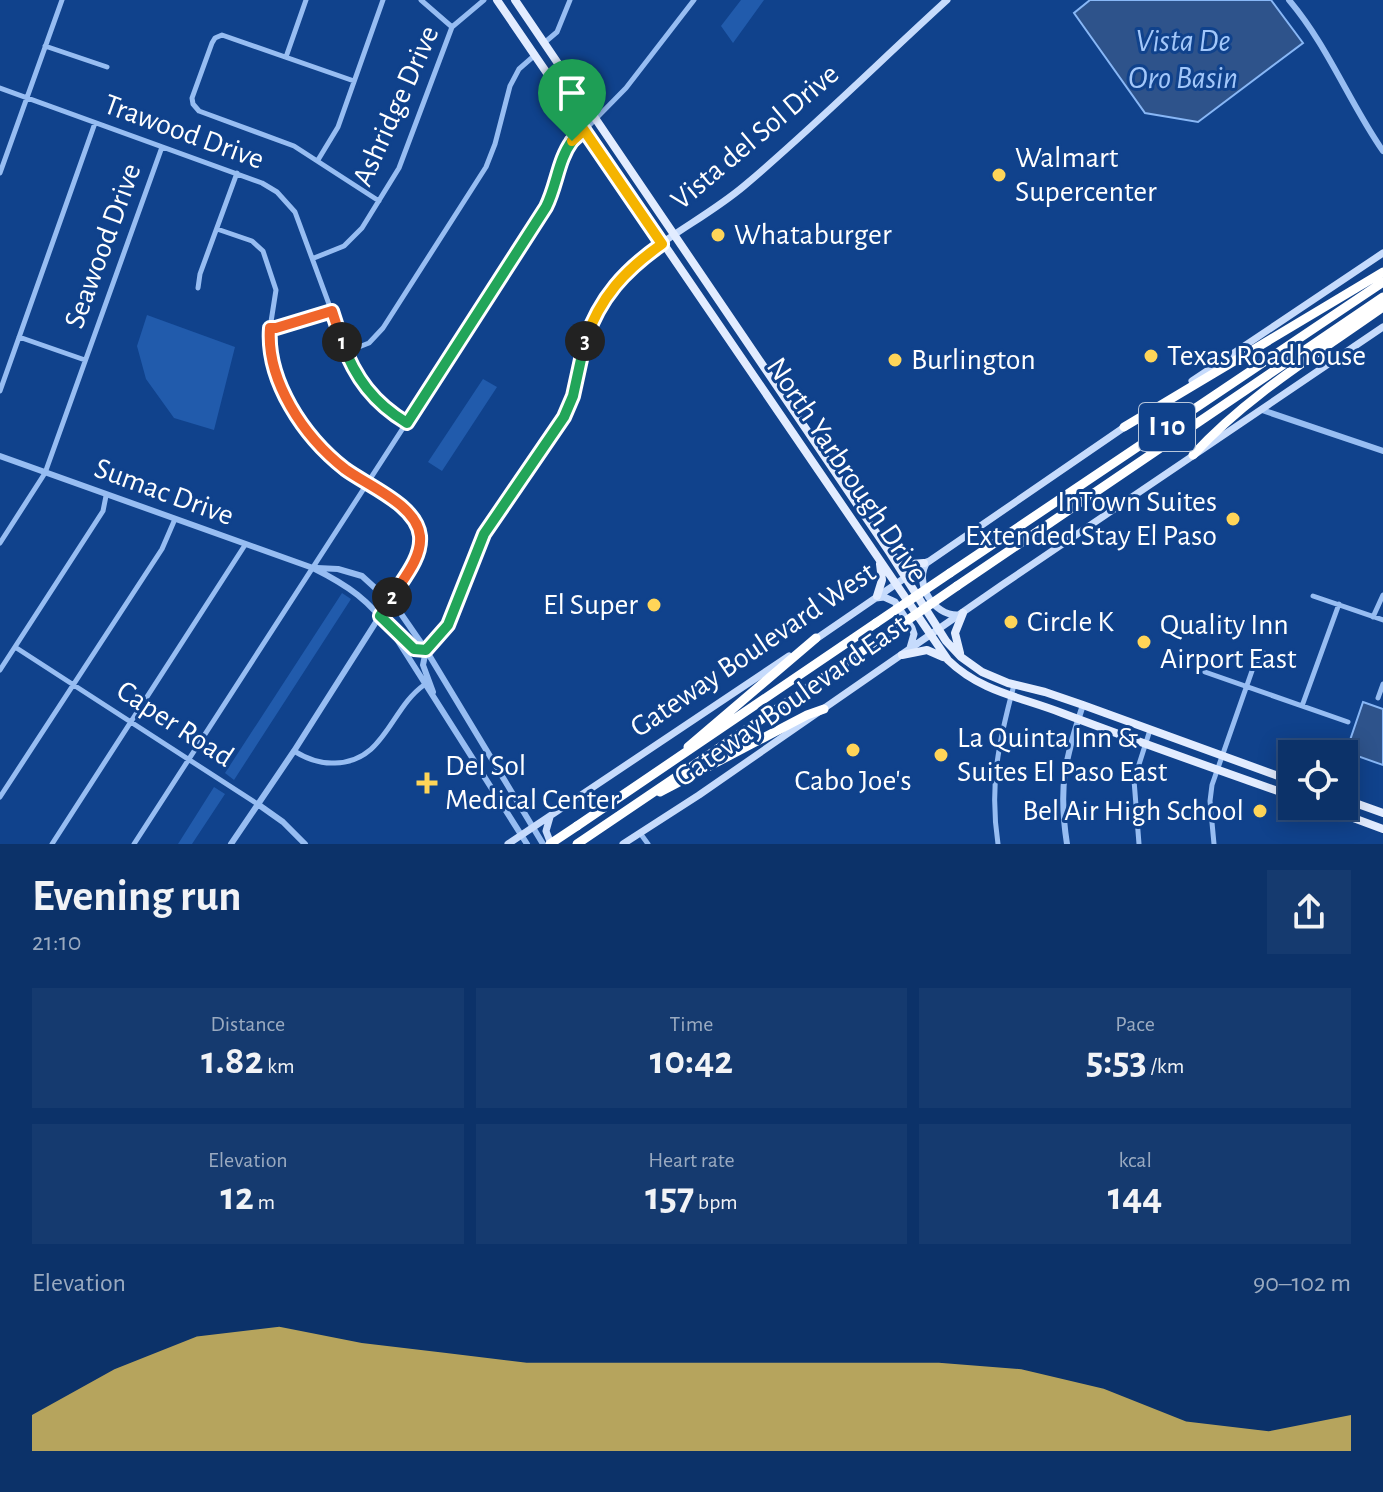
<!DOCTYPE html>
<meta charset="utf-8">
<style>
body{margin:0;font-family:"Alegreya Sans",sans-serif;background:#153a6f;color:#f1f3f6;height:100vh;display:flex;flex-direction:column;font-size:30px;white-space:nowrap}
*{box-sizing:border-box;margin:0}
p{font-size:26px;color:#9aaac0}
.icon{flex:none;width:44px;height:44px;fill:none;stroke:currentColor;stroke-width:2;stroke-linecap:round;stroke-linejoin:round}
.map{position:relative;height:844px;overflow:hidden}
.sheet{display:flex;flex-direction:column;background:#0c3269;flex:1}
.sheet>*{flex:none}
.fabs{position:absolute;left:1278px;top:740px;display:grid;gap:16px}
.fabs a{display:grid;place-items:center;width:80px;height:80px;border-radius:0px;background:#0c3269;box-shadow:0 4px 20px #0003,0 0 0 2px #2c4d7d;font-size:40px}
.pin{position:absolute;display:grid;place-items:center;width:68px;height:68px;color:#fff;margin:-82px -34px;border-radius:50% 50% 50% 0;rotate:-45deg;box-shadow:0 0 8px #0007}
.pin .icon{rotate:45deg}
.km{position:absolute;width:40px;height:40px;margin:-20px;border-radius:50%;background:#222;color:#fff;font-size:22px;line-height:40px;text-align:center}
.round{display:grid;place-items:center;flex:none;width:84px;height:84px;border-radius:0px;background:#153a6f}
.headline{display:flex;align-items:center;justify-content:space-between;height:136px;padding:0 32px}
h1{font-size:44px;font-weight:600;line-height:60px}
.metrics{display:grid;grid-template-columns:repeat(3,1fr);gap:12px;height:136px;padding:8px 32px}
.metrics div{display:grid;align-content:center;border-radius:0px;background:#153a6f;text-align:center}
.metrics b{font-size:40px;font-weight:600}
.metrics small{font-size:22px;font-weight:400}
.metrics p{font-size:22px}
.chart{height:224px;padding:16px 32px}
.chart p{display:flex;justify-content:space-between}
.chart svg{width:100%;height:144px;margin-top:8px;fill:#ffd558;opacity:.7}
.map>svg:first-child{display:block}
</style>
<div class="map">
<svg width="1383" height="844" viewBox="0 0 1383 844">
<rect width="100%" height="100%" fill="#10428c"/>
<path fill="#215bac" d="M741 0H764L733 43 721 26Z
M147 315 235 347 214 430 174 418 146 379 137 346Z
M483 379 497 387 442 471 428 462Z
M342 593 351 599 234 780 225 773Z
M214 787 225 794 192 844H178Z"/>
<path fill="#2e538b" stroke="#88b7f6" stroke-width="2" d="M1090 0H1271L1303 43 1198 122 1145 113 1074 13Z
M1363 702 1383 709V765L1346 752Z"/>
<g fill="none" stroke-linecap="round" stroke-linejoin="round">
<path stroke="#97bdf2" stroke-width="5" d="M421 0 452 27
M544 43 557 32 570 0
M45 46 107 67
M286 57 306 0
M354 81 222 35 215 38 212 43 192 98 193 104 199 111 294 146 379 201
M0 88 262 183 277 192 295 212 354 372 373 397 407 423
M318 160 338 127 383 0
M0 173 62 0
M217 229 252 241 263 251 276 290 270 328V356L280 383 308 432 345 469 407 510 416 523 420 536 416 558 390 600
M314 258 344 246 362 228 399 168 452 27 484 0
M198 288 200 274 237 173
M270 328H276L332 311
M19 337 85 360
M346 352 369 343 383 328 486 167 495 144 510 86 519 69 535 55
M0 391 95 123
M0 543 45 473 162 147
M1313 596 1383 620
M1373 617 1383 595
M15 647 259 805
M0 670 103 511 106 496
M1205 672 1348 722
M1378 698 1383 684
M1302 706 1339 604
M294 751C307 759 320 764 335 763 385 762 390 709 424 685
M0 797 162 549 175 519
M640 833 648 844
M52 844 245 545
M134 844 546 207 567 148 626 88 694 0
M998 844C989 785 999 741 1014 685
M1139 844 1134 780 1150 730
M1214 844 1210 801 1212 785 1253 668 1263 652"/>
<path stroke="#97bdf2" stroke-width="6" d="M1289 0C1328 46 1349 102 1383 151
M1262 410 1383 451
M0 456 313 568C349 586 369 600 393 633L527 844
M317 568 338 569 362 576 397 608 426 650 543 844
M396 633 414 649 426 650
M426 650 423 665 433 692
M259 805 283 822 305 844
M231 844 294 751 390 600
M1067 844C1058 787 1065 759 1083 705"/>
<path stroke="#c6dbfc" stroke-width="7" d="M1192 381 1383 253
M927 562C913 583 934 616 958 615
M876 598 884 597 895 602 912 628 914 634 910 648
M813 641 1126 426
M426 650 448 625 484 534 564 417C582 378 580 332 606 296 640 247 699 224 744 186 814 127 879 62 947 0
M550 817 546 831 551 844
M508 844 789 656
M623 844 699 795 1002 585 1383 327"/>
<path stroke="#e2ecff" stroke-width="8" d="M497 0 948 660C981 692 1021 697 1062 713 1139 742 1215 769 1292 796
M515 0 890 553 946 641 961 657 982 672 1008 683 1045 692 1083 705 1292 781
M895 557 910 564 924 563
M877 596 882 580 880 564
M960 653 955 633 963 613
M902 655 927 650 943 657
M1344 799 1383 813
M1321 806 1383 829"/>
<path stroke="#fff" stroke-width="9" d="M1124 427 1383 272
M1193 455C1247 396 1318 353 1383 307
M950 573 1383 282
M957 586 1383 297
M688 747 816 638
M660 792 807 715 824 709
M577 826 876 623
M577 844 883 637"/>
<path stroke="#fff" stroke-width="9" d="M876 623 950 573
M883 637 957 586
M550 844 577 826"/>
</g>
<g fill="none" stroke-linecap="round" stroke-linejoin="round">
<defs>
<path id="split-1" d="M342 342C355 378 374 403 407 423L546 207C557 185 558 160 572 141"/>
<path id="split-2" d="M342 342 332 311 276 328H270C266 381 304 437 345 469 368 486 417 505 420 536 422 558 403 579 392 597"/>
<path id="split-3" d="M392 597 380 616 414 649 426 650 448 625 484 534 564 417 573 396 585 341"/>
<path id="split-4" d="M572 141 584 130 662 244C625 270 600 297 585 341"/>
</defs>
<use href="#split-1" stroke="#fff" stroke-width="16"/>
<use href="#split-2" stroke="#fff" stroke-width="16"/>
<use href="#split-3" stroke="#fff" stroke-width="16"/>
<use href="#split-4" stroke="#fff" stroke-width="16"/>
<use href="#split-1" stroke="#22a559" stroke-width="10"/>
<use href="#split-2" stroke="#f0652b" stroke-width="10"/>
<use href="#split-3" stroke="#22a559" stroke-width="10"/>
<use href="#split-4" stroke="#f5b400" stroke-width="10"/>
</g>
<g fill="#ffd558" stroke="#10428c" stroke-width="3">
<circle cx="999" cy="175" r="8"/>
<circle cx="718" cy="235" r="8"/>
<circle cx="1151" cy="356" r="8"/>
<circle cx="895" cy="360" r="8"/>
<circle cx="1233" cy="519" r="8"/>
<circle cx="654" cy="605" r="8"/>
<circle cx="1011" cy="622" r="8"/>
<circle cx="1144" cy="642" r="8"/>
<circle cx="853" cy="750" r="8"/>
<circle cx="941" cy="755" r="8"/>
<path d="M423 771h8v8h8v8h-8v8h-8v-8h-8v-8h8z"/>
<circle cx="1260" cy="811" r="8"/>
</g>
<g text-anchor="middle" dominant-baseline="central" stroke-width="6" stroke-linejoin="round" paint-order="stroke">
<rect fill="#10428c" stroke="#b7c6dc" stroke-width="2" x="1139" y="403" width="56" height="48" rx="6"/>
<g font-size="28" font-weight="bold" fill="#fff">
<text x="1167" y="427">I 10</text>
</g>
<g font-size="30" fill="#fff" stroke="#10428c">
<text transform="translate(396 106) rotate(-66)">Ashridge Drive</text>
<text transform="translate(184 132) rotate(20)">Trawood Drive</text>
<text transform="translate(755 137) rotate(-40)">Vista del Sol Drive</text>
<text transform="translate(103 246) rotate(-70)">Seawood Drive</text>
<text transform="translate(847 470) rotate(56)">North Yarbrough Drive</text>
<text transform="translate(164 492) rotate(20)">Sumac Drive</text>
<text transform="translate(753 650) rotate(-34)">Gateway Boulevard West</text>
<text transform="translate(791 701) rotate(-35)">Gateway Boulevard East</text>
<text transform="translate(175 724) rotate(33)">Caper Road</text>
</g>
<g font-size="30" fill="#fff" stroke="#10428c" text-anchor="start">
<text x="1015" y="158">Walmart<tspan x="1015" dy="34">Supercenter</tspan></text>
<text x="734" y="235">Whataburger</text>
<text x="1167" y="356">Texas Roadhouse</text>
<text x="911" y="360">Burlington</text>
<text x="1217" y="502" text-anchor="end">InTown Suites<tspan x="1217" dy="34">Extended Stay El Paso</tspan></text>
<text x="638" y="605" text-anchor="end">El Super</text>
<text x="1027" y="622">Circle K</text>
<text x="1160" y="625">Quality Inn<tspan x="1160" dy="34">Airport East</tspan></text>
<text x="957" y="738">La Quinta Inn &amp;<tspan x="957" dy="34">Suites El Paso East</tspan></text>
<text x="445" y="766">Del Sol<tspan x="445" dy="34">Medical Center</tspan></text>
<text x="853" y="781" text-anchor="middle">Cabo Joe's</text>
<text x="1244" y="811" text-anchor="end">Bel Air High School</text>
</g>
<g font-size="32" font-style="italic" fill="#a2c7fa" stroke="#10428c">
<text x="1183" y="41">Vista De<tspan x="1183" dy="37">Oro Basin</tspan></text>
</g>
</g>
</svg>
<div class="fabs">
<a><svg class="icon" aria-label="locate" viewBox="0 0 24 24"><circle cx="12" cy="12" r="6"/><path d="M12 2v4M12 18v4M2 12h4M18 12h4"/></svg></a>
</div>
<div class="pin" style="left:572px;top:141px;background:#1e9e55"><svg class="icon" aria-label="arrive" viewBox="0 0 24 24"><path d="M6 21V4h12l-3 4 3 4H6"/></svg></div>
<b class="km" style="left:342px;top:342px">1</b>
<b class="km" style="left:392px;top:597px">2</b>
<b class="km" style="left:585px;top:341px">3</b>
</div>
<section class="sheet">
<div class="headline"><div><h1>Evening run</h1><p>21:10</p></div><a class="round"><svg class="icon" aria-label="share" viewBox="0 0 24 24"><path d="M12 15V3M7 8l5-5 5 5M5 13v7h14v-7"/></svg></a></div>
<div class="metrics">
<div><p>Distance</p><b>1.82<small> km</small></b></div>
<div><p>Time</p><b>10:42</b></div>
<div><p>Pace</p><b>5:53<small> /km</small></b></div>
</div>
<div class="metrics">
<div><p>Elevation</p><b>12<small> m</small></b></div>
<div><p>Heart rate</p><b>157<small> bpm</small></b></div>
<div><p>kcal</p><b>144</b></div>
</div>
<div class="chart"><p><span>Elevation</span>90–102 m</p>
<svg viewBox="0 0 160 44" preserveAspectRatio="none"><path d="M0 44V33L10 19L20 9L30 6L40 11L50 14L60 17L70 17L80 17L90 17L100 17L110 17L120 19L130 25L140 35L150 38L160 33V44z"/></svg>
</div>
</section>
